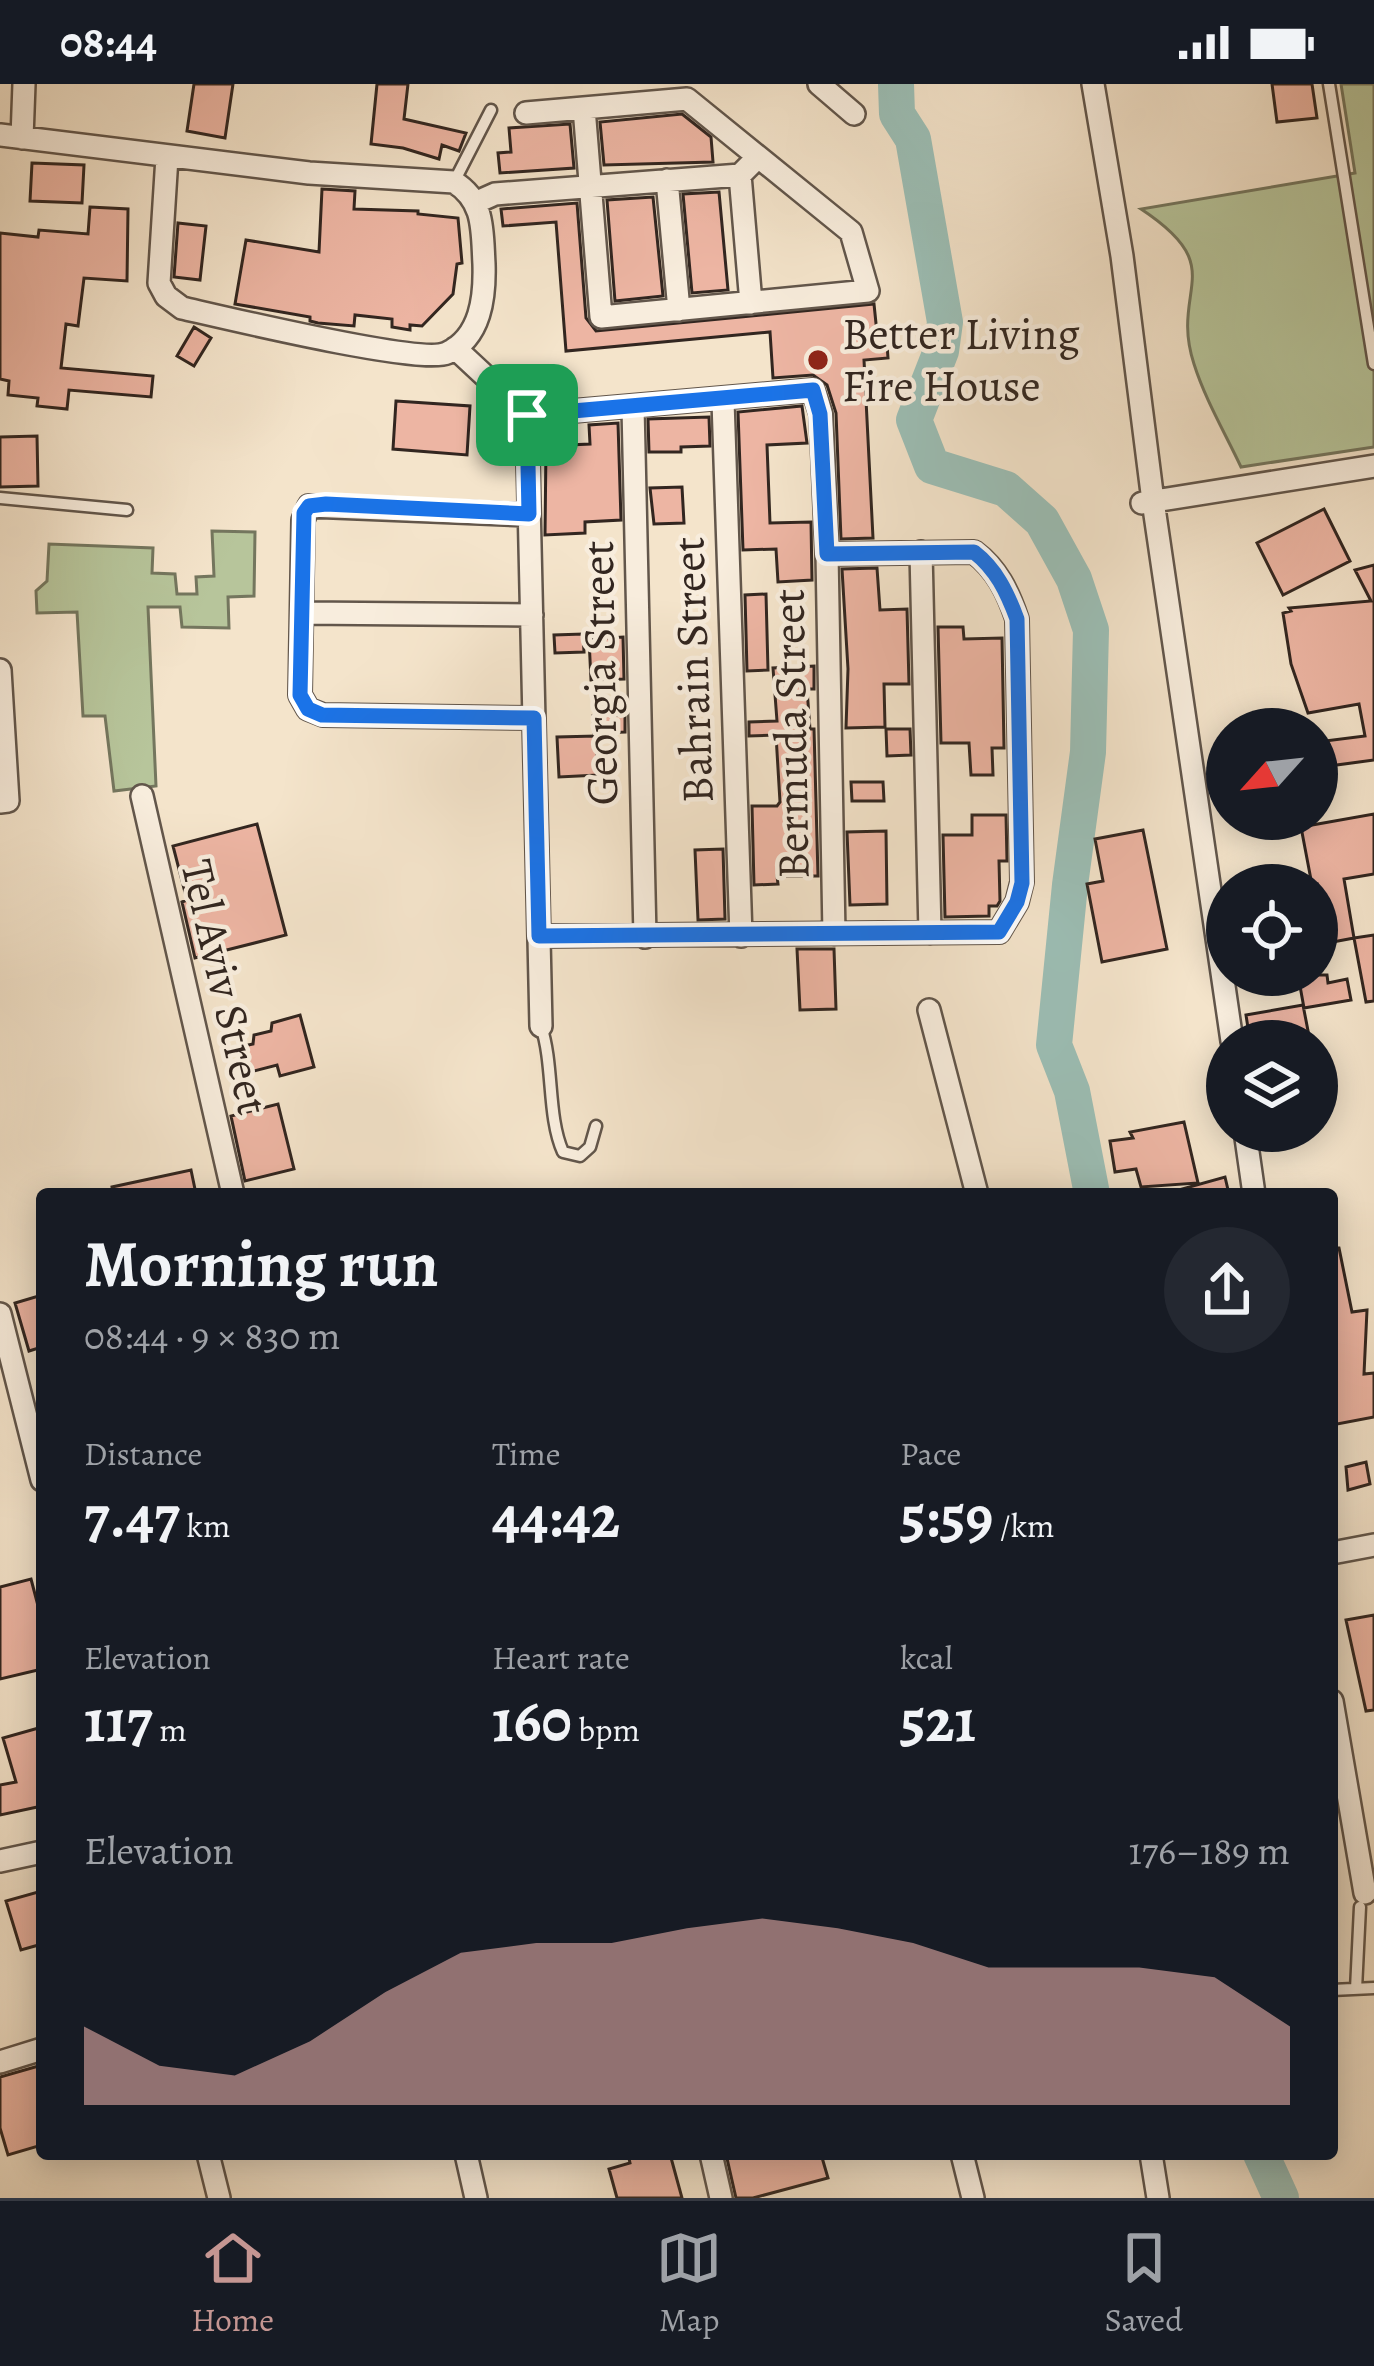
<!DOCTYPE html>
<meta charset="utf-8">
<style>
body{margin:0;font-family:Alegreya,serif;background:#242831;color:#f1f3f6;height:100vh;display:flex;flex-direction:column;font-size:45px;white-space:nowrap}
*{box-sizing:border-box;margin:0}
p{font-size:39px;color:#9ea1a6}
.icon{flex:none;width:66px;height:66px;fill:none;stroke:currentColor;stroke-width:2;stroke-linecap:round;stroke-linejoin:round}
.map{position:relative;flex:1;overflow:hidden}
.side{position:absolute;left:36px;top:1104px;width:1302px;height:972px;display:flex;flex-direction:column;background:#171b24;border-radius:12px;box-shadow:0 6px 30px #0003}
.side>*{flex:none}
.needle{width:78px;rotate:243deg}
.fabs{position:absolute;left:1206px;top:624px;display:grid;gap:24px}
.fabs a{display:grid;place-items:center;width:132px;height:132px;border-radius:50%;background:#171b24;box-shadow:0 6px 30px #0003;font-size:60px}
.pin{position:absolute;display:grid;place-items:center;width:102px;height:102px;color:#fff;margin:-51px;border-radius:24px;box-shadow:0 6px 18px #0006}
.round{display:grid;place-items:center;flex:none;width:126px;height:126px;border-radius:63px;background:#242831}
.overview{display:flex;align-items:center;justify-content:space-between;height:204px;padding:0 48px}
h1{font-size:66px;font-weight:700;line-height:90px}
.metrics{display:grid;grid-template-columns:repeat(3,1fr);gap:18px;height:204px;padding:12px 48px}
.metrics div{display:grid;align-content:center}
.metrics b{font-size:60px;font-weight:700}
.metrics small{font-size:33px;font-weight:400}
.metrics p{font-size:33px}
.chart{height:336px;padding:24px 48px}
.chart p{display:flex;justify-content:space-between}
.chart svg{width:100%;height:216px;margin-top:12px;fill:#c59692;opacity:.7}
.status{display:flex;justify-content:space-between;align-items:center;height:84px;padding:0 60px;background:#171b24;direction:ltr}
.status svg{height:33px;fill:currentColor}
.dock{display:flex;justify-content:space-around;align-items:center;height:168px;border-top:3px solid #363941;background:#171b24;font-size:33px;color:#9ea1a6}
.dock a{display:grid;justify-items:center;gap:6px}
.dock .on{color:#c59692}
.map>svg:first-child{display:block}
</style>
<div class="status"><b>08:44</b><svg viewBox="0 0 49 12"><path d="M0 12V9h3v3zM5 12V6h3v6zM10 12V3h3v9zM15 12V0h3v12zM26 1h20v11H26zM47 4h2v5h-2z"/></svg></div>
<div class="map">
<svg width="1374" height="2114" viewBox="0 0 1374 2114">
<rect width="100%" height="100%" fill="#f4e4cb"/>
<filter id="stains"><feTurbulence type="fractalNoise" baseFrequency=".00167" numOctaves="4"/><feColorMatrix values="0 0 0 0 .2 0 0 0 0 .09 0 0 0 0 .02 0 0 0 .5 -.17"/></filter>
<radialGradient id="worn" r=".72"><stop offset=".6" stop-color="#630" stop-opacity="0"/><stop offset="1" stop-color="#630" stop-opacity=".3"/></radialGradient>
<path fill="#b7c59b" stroke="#74765e" stroke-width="3" d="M1341 0H1374V363L1241 383C1225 349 1205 315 1194 280 1169 204 1232 185 1141 125L1355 89Z
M212 447 255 448 254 512 228 513 229 544 182 543 180 523H148L156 702 114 707 105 632H83L77 528 37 529 36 507 47 497 49 460 153 464 152 489 175 490 177 510H197L196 493 214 492Z"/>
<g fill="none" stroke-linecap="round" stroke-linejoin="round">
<path stroke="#9cbfb6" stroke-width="36" d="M896 0 897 30 913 55 945 238 941 267 914 336 932 382 1006 405 1042 437 1074 495 1091 546 1088 668 1070 801 1054 961 1072 1007 1092 1110
M1261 2070 1281 2114"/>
</g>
<path fill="#edb5a3" stroke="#322620" stroke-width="3" d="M194 0H233L225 54 187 47Z
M377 0H408L404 35 466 49 459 67 442 61 439 75 403 64 371 60Z
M1272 0H1312L1317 34 1277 38Z
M682 30 711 53 713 78 604 81 600 38Z
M570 40 574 84 500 89 498 69 511 68 509 44Z
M32 79 84 81 82 119 30 117Z
M322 105 355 107 354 125 418 127V130L458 134 462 179 457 180 453 210 422 242 410 241V246L392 243V235L355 231 354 242 318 239 310 237V233L235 220 246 156 319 168Z
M719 108 728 206 692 209 683 110Z
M653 113 663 212 615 217 607 116Z
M577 119 586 234 596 247 874 220 877 249 886 248 888 274 864 276 873 454 841 455 836 329 827 301 813 291 773 294 770 248 566 267 556 138 503 142 501 125Z
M90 123 128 125 127 197 84 194 78 242 66 240 61 284 153 292 151 313 69 306 67 325 37 322 38 314 8 311 9 297 0 295V149L38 153 39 146 88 150Z
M178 139 206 142 200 196 174 193Z
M194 243 211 254 194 282 177 272Z
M396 317 470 322 467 371 393 365Z
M802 322 807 359 767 361 770 439 811 438 812 496 778 498 776 465 743 466 738 328Z
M709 333 710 362 681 363V368H649L648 335Z
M618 339 621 436 585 438V449L545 451 546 362 590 360 589 341Z
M37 352 38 402 0 403V353Z
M682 403 684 439 654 440 650 404Z
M1324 425 1350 477 1283 511 1257 459Z
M1374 481V676L1329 682 1325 657 1365 652 1359 620 1308 629 1291 580 1283 529 1291 527 1289 524 1371 517 1355 486Z
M877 484 880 526 907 525 909 600H884L885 643 846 644 848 585 842 485Z
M766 510 768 586 747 587 745 511Z
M938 543H963L964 555 1002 554 1004 664H992L993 691H971L969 659H941Z
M583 550 584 568 555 569 554 551Z
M623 553 624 595 591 596 589 555Z
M814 582V605H807L810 645H814L818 792H777L778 800 754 801 752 722H777L780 718 776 651 749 652V638L777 637 773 584Z
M625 631V648L594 649 593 632Z
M886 645H910L911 671 887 672Z
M596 652 598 691 559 693 557 653Z
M851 698H883L884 717H852Z
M1374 730V790L1344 795 1354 854 1317 861V800L1312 801 1301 743Z
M972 731H1006L1007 777H999L1000 817 997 822H989V832L945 833 943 751H972Z
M257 740 286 851 195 874 182 818 187 816 173 762Z
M1143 746 1167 865 1102 878 1087 800 1103 797 1095 755Z
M886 747 887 820 850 821 847 748Z
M723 765 725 835 698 836 695 766Z
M1374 851V917L1366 918 1354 854Z
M797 865H834L836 925 800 926Z
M1298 891H1327L1328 899 1347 895 1351 916 1304 924Z
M1303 921 1310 957H1250L1246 931Z
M300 931 314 983 280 992 277 981 246 989 239 963 253 960 254 951 271 947 272 939Z
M278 1020 294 1085 245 1097 231 1032Z
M1184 1038 1198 1099 1141 1103 1136 1085 1115 1088 1110 1057 1133 1054 1130 1048Z
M191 1086 196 1110H113L112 1103Z
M1225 1093 1229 1110H1183L1182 1105Z
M1332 1164H1339L1352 1228 1367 1226 1364 1290 1374 1289V1333L1332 1341Z
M42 1211V1263L29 1267 15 1219Z
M1366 1378 1370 1400 1348 1406 1346 1383Z
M31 1495 42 1537V1585L0 1595V1503Z
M1374 1531V1626L1366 1627 1346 1536Z
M42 1643V1722L0 1731V1701L16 1698 3 1654Z
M38 1808 42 1821V1860L21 1866 6 1817Z
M42 1981V2061L8 2071 0 2044V1993Z
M628 2070H670L682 2114H617L609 2085 630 2079Z
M726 2070H821L828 2094 753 2114H736Z"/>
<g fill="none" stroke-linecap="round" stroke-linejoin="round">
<defs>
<path id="service" d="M1329 0 1374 280
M454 98 491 26
M0 414 127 426
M541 942C554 981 547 1032 563 1068L580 1072 590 1063 596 1042
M1356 1905 1360 1823
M1332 1906 1374 1904"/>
<path id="minor" d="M819 0 854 30
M1093 0 1122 172 1153 417 1232 957
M526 29 687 15 851 148 868 207 601 233 584 24
M0 51 309 89 454 98C485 117 482 147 484 180 485 213 481 253 447 269 421 281 222 233 182 224L166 212 159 199 167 73
M22 54 24 0
M740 91 751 219
M667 96 679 226
M477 118 495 110 740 91 756 75
M455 264 527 331
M723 317 741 852
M633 323 645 853
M527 331 813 306 821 330 827 470 834 850
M527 331 541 942
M1142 419 1374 382
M529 431 309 422 303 436 300 611 308 625 323 631 534 634
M921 468 930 849
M302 529 532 531
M0 586 8 717 0 718
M142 712 233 1110
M539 852 999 848 1017 818 1022 798 1017 535C1008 508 997 485 974 468L827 470
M929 926 977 1110
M1245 1047 1254 1110
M0 1230 42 1396
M1332 1469 1374 1461
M1332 1617 1365 1809
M0 1777 42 1768
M0 1978 42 1965
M208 2070 219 2114
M466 2070 476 2114
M711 2070 721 2114
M962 2070 973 2114
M1151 2070 1158 2114"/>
</defs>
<use href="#service" stroke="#62564b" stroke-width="15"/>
<use href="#minor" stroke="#62564b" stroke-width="26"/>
<use href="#service" stroke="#f8eddd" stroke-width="10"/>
<use href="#minor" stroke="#f8eddd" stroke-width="21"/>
</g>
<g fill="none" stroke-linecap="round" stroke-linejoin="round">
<defs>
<path id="route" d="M813 306 820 330 827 470 974 468C996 485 1007 508 1017 535L1022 799 1017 818 999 848 539 852 534 634 322 631 308 625 300 611 304 429 309 422 326 420 529 430 527 331Z"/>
</defs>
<use href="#route" stroke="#fff" stroke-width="24"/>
<use href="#route" stroke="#1a73e8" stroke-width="15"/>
</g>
<circle fill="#8f2418" stroke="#f8eddd" stroke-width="4.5" cx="818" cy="276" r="12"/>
<g text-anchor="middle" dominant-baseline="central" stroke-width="9" stroke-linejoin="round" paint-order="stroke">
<g font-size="45" fill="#322620" stroke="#f8eddd" text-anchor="start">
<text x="842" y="250">Better Living<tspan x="842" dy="52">Fire House</tspan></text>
</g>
<g font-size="45" fill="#322620" stroke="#f8eddd">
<text transform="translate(693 586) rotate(-92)">Bahrain Street</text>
<text transform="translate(600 589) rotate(-91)">Georgia Street</text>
<text transform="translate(791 650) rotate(-91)">Bermuda Street</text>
<text transform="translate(225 903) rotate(77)">Tel Aviv Street</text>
</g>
</g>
<rect width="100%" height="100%" filter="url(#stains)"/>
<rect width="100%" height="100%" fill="url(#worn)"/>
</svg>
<div class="fabs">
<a><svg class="needle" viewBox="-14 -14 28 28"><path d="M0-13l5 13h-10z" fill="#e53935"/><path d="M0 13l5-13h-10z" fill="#9ea1a6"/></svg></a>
<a><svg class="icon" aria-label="locate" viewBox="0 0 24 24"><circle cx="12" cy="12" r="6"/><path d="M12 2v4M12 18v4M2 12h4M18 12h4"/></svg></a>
<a><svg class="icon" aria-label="layers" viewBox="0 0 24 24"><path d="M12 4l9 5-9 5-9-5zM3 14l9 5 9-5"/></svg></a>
</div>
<div class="pin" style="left:527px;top:331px;background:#1e9e55"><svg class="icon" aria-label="arrive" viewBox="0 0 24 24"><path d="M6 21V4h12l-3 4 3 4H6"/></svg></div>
<section class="side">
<div class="overview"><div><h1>Morning run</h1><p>08:44 · 9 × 830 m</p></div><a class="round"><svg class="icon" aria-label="share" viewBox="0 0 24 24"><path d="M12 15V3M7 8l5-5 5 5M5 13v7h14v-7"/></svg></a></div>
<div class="metrics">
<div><p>Distance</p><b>7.47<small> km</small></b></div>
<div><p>Time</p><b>44:42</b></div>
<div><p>Pace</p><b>5:59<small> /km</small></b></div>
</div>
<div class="metrics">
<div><p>Elevation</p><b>117<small> m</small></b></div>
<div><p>Heart rate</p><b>160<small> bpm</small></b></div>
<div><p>kcal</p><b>521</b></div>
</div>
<div class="chart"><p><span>Elevation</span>176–189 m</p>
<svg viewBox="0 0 160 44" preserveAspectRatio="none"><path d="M0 44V28L10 36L20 38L30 31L40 21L50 13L60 11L70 11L80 8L90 6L100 8L110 11L120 16L130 16L140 16L150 18L160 28V44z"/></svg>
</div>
</section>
</div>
<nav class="dock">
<a class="on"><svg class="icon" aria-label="home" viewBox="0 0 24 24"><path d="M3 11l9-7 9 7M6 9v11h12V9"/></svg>Home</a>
<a><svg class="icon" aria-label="map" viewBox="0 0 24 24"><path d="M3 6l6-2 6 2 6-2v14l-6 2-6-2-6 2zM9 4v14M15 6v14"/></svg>Map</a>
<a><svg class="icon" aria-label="saved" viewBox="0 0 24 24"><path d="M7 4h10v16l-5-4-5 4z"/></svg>Saved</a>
</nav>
